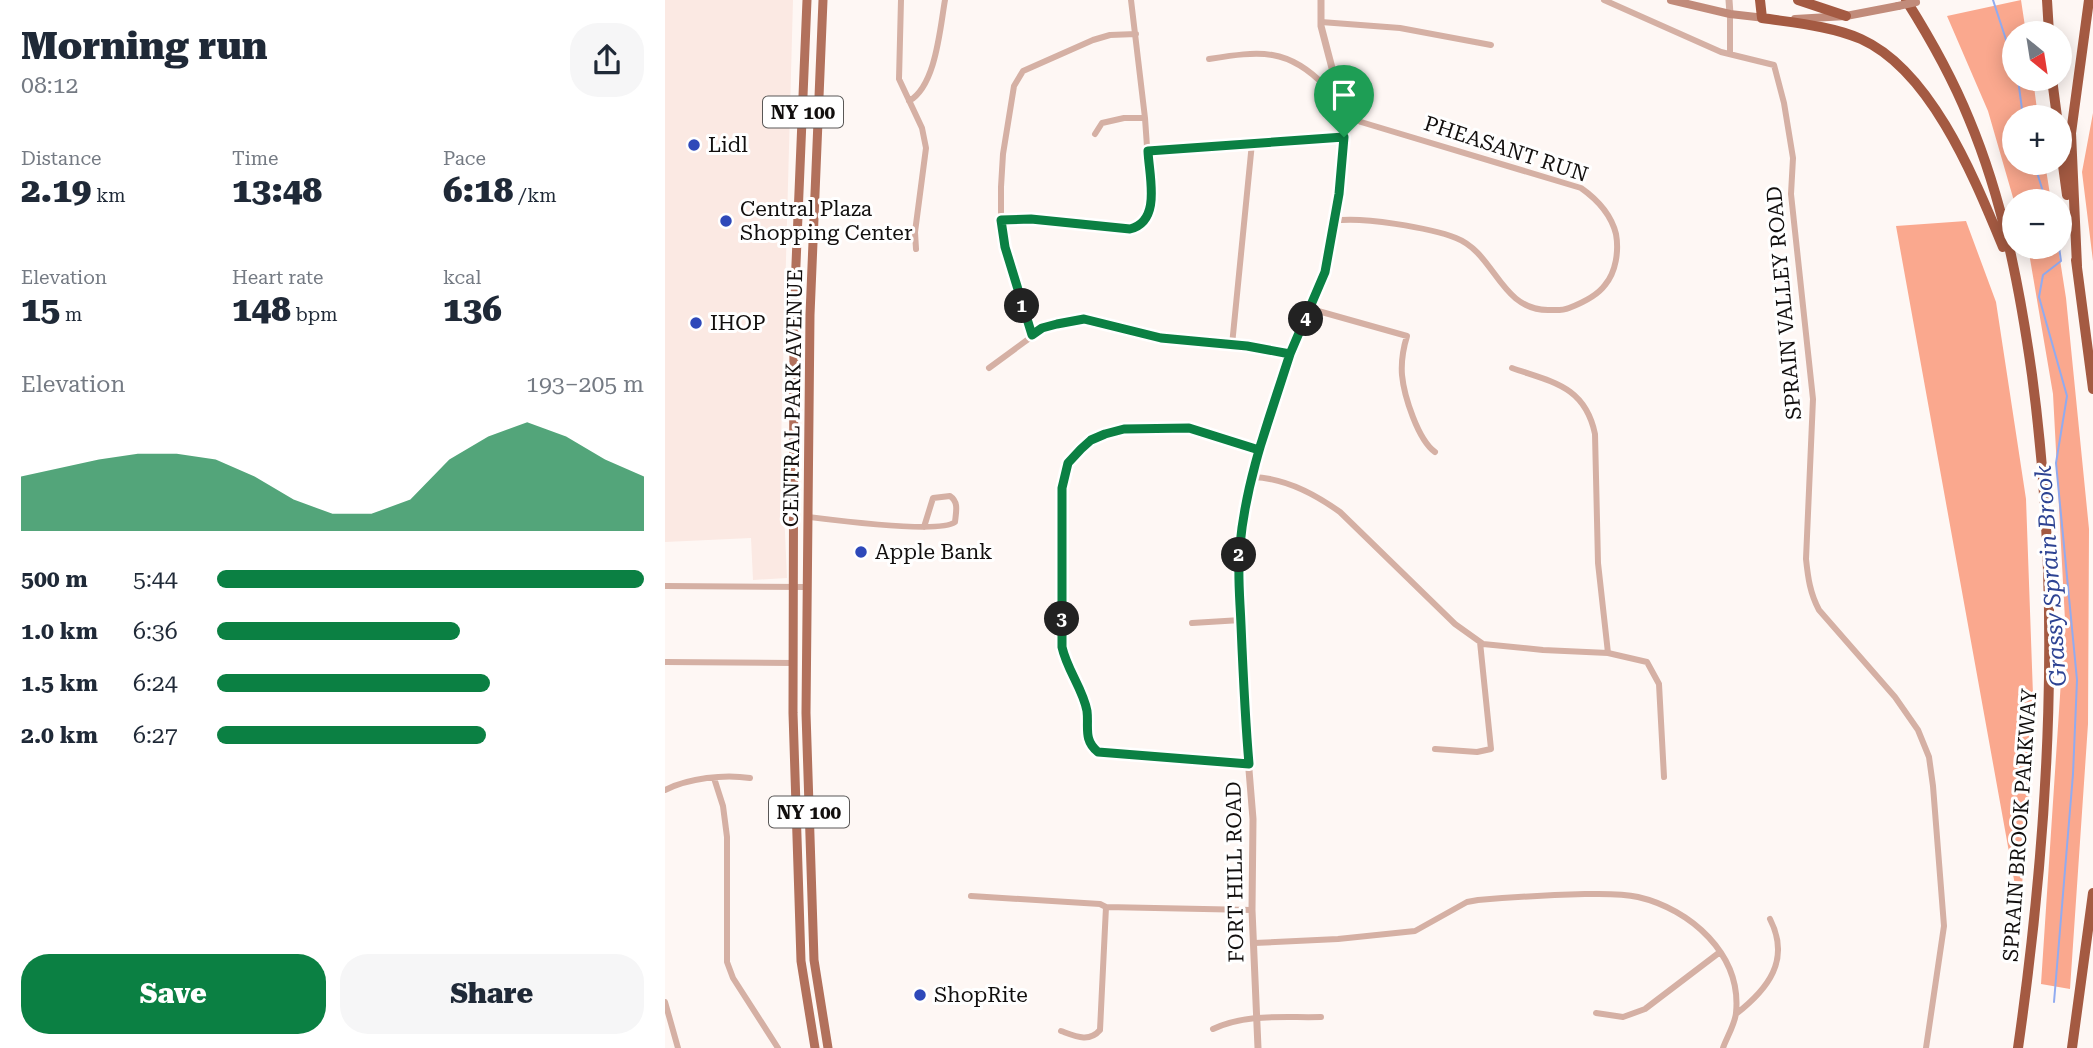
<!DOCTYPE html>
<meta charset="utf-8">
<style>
body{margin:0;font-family:"Roboto Serif",serif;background:#f6f6f7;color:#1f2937;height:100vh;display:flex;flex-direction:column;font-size:26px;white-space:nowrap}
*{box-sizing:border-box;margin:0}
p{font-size:23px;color:#747a83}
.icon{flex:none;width:38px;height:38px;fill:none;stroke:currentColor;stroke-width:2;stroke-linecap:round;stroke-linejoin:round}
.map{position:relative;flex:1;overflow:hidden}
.sheet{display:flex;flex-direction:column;background:#fff;width:665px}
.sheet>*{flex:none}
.needle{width:46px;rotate:150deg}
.buttons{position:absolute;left:1337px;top:21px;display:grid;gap:14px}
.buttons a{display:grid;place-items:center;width:70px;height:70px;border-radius:50%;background:#fff;box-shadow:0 4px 18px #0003;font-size:35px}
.pin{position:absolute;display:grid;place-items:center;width:60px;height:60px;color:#fff;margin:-72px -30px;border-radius:50% 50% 50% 0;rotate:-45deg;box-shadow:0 0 7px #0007}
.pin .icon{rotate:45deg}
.km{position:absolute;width:35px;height:35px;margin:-18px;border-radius:50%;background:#222;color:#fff;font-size:19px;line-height:35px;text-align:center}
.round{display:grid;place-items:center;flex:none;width:74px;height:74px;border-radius:28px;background:#f6f6f7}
.summary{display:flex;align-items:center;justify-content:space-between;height:119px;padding:0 21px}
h1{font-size:38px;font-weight:800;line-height:52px}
.figures{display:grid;grid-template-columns:repeat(3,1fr);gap:10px;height:119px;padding:7px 21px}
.figures div{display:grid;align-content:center}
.figures b{font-size:35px;font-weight:800}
.figures small{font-size:19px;font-weight:400}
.figures p{font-size:19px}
.chart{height:196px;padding:14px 21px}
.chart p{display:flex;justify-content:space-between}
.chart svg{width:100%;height:126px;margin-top:7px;fill:#0b8043;opacity:.7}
.action{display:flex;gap:14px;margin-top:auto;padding:14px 21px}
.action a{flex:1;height:80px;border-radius:28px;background:#0b8043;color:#fff;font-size:28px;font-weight:800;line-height:80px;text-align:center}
.action a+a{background:#f6f6f7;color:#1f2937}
ul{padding:0 21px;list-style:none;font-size:23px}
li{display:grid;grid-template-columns:112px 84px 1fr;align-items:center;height:52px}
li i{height:18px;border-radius:9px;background:#0b8043}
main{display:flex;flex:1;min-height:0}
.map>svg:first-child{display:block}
</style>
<main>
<section class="sheet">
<div class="summary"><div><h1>Morning run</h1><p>08:12</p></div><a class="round"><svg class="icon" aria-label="share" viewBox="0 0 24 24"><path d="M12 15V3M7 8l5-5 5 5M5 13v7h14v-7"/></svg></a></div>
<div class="figures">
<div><p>Distance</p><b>2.19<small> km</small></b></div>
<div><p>Time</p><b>13:48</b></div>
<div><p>Pace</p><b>6:18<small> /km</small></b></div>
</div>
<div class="figures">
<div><p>Elevation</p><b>15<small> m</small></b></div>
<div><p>Heart rate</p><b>148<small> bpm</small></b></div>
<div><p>kcal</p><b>136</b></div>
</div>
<div class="chart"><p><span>Elevation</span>193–205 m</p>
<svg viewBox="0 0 160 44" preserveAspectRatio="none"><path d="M0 44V25L10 22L20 19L30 17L40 17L50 19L60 25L70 33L80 38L90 38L100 33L110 19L120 11L130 6L140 11L150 19L160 25V44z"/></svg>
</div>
<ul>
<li><b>500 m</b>5:44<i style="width:100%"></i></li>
<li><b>1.0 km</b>6:36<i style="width:57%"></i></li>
<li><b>1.5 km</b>6:24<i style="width:64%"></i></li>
<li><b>2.0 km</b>6:27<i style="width:63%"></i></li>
</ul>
<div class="action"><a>Save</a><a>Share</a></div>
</section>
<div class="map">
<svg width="1428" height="1048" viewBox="0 0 1428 1048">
<rect width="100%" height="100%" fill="#fef7f4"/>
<path fill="#fbe9e3" d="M0 0H128L116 443 122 578 88 580 86 538 0 542Z"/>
<path fill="#faa88e" d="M1356 0 1361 33H1349V79H1368L1373 117H1349V163H1380L1386 201H1349L1323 111 1282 16Z
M1428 113V261L1417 172Z
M1301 221 1331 302 1361 499 1369 723 1355 913 1231 226Z
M1363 247H1393L1401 298 1424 529 1423 724 1405 989 1376 984 1400 620 1388 394Z"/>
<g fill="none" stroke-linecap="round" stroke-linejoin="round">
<path stroke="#91abf0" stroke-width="2" d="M1328 0 1349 64
M1353 79 1358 117
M1369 163 1381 201
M1389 1002 1408 774 1412 680 1391 463 1402 396 1374 297 1378 275 1396 261 1394 247"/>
<path stroke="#d5b0a4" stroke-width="6" d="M236 0 234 79 257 128 261 148 250 232 251 249
M939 0 1056 52 1109 65 1119 103 1128 158 1126 194 1148 399 1141 559C1143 578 1145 593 1154 610L1230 697 1253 730 1264 757 1268 786 1279 926 1261 1048
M656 22 735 28 826 45
M1065 54V14
M544 59C595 51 623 47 661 87 673 99 681 114 696 122L916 188C933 200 946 214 951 234 954 251 951 272 940 285 932 296 917 303 904 308 897 311 891 310 883 310 835 310 830 253 791 238 766 228 695 216 669 221
M244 101C271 86 275 28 280 0
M430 134 437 123 459 118H480
M483 151 679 137
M336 220H366L465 229 472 228 483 217 486 204 480 118 466 0
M646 309 742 336C738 349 736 362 737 375 739 396 753 440 770 452
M367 335 347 274 336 227V187L338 154 349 86 358 71 428 40 445 35 471 34
M567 345 587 143
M324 368 377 329 419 319 496 338 582 346 625 354
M847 368C887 382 920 386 930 434L933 563 943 653
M588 477C620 478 650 494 675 512L790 624 818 644 878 650 943 653 982 662 994 684 999 777
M144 517C168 520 275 534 290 522 291 512 294 502 285 496L268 498 259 527
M0 586 142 587
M527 623 576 620
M0 662 129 663
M770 749 812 752 826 749 815 642
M584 764 439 754C433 752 429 750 425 744 419 734 423 722 422 711 418 689 402 670 397 647V488L403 463 416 449 426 440 440 434 459 429 524 428 595 450
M49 778 58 806 62 837V962L68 978 113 1048
M0 790C24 778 59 774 85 778
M306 896 435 904 441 907 587 910
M589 943 673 939 750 931 802 902 813 900C849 897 884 895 920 894 937 894 956 893 973 897 1025 909 1077 954 1071 1013 1070 1024 1062 1037 1058 1048
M0 1002 13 1048
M931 1013 958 1017 980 1009 1055 952
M1071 1014C1103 989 1126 960 1105 919
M548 1029C582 1013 620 1018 656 1017
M396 1031C410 1036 424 1043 435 1030L441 907"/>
<path stroke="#d5b0a4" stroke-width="7" d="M1064 0 1065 14
M593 1048 587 910 588 819 579 709 573 578 575 543 581 504 595 450 625 354 660 272 674 194 679 114 656 26V0"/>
<path stroke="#c18b7a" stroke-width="8" d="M1006 0 1065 14 1100 18
M1130 19 1181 16 1233 6"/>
<path stroke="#b2715c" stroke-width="9" d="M142 0 129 312 128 713 136 961 150 1048
M158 0 145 315 141 713 149 960 163 1048"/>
<path stroke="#a45a42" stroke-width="10" d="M1095 0 1097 18C1130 23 1166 26 1196 39 1267 71 1310 180 1338 247
M1133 0 1181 16
M1241 0C1265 38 1287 77 1304 119 1338 200 1355 289 1367 375 1397 599 1385 825 1353 1048
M1382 0 1384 33
M1387 79 1392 117
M1395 143 1402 195
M1411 260 1428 389
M1412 266 1406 133 1424 0
M1407 1048 1428 893"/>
<path stroke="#c18b7a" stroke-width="8" d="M1233 6 1251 2"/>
</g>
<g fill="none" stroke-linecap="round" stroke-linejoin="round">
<defs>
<path id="route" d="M679 137 483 151C484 176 497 221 465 229L366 219 336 220 340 247 367 335 377 328 392 324 419 319 496 338 582 346 625 354C605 416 581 479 575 545 572 572 575 598 576 625 578 672 580 718 584 764L433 752C418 740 424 727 422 711 418 689 402 670 397 647V488L403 463 416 449 426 440 440 434 459 429 524 428 594 450 625 354 660 272 674 194 679 137"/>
</defs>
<use href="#route" stroke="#fff" stroke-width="14"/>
<use href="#route" stroke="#0b8043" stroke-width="9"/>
</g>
<g fill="#2e48b9" stroke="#fff" stroke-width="2.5">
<circle cx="29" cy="145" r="7"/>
<circle cx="61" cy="221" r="7"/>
<circle cx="31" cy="323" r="7"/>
<circle cx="196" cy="552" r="7"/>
<circle cx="255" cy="995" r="7"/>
</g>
<g text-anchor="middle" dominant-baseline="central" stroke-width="6" stroke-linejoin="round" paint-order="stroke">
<g fill="#fff" stroke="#595756" stroke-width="2">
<rect x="98" y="96.5" width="80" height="31" rx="5"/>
<rect x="104" y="796.5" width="80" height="31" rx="5"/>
</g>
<g font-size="19" font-weight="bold" fill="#120f0e">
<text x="138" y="112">NY 100</text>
<text x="144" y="812">NY 100</text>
</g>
<g font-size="21" fill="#120f0e" stroke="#fff" text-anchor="start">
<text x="43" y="145">Lidl</text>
<text x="75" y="209">Central Plaza<tspan x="75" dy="24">Shopping Center</tspan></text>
<text x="45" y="323">IHOP</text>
<text x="210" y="552">Apple Bank</text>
<text x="269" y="995">ShopRite</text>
</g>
<g font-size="21" fill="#120f0e" stroke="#fff">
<text transform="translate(841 149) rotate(18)">PHEASANT RUN</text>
<text transform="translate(1119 303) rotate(-95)">SPRAIN VALLEY ROAD</text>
<text transform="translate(128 398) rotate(-89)">CENTRAL PARK AVENUE</text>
<text transform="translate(1355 825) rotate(-86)">SPRAIN BROOK PARKWAY</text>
<text transform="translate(570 872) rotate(-91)">FORT HILL ROAD</text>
</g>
<g font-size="23" font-style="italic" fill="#2d4393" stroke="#fff">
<text transform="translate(1386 576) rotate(-94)">Grassy Sprain Brook</text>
</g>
</g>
</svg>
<div class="buttons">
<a><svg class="needle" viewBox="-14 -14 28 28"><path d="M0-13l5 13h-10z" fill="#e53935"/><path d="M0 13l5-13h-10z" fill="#747a83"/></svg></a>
<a>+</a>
<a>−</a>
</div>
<div class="pin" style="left:679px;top:137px;background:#1e9e55"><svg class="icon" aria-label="arrive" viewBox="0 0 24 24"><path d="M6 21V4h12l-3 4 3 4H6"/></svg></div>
<b class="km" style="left:357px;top:306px">1</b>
<b class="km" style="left:574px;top:555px">2</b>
<b class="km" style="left:397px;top:619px">3</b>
<b class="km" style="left:641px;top:319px">4</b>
</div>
</main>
